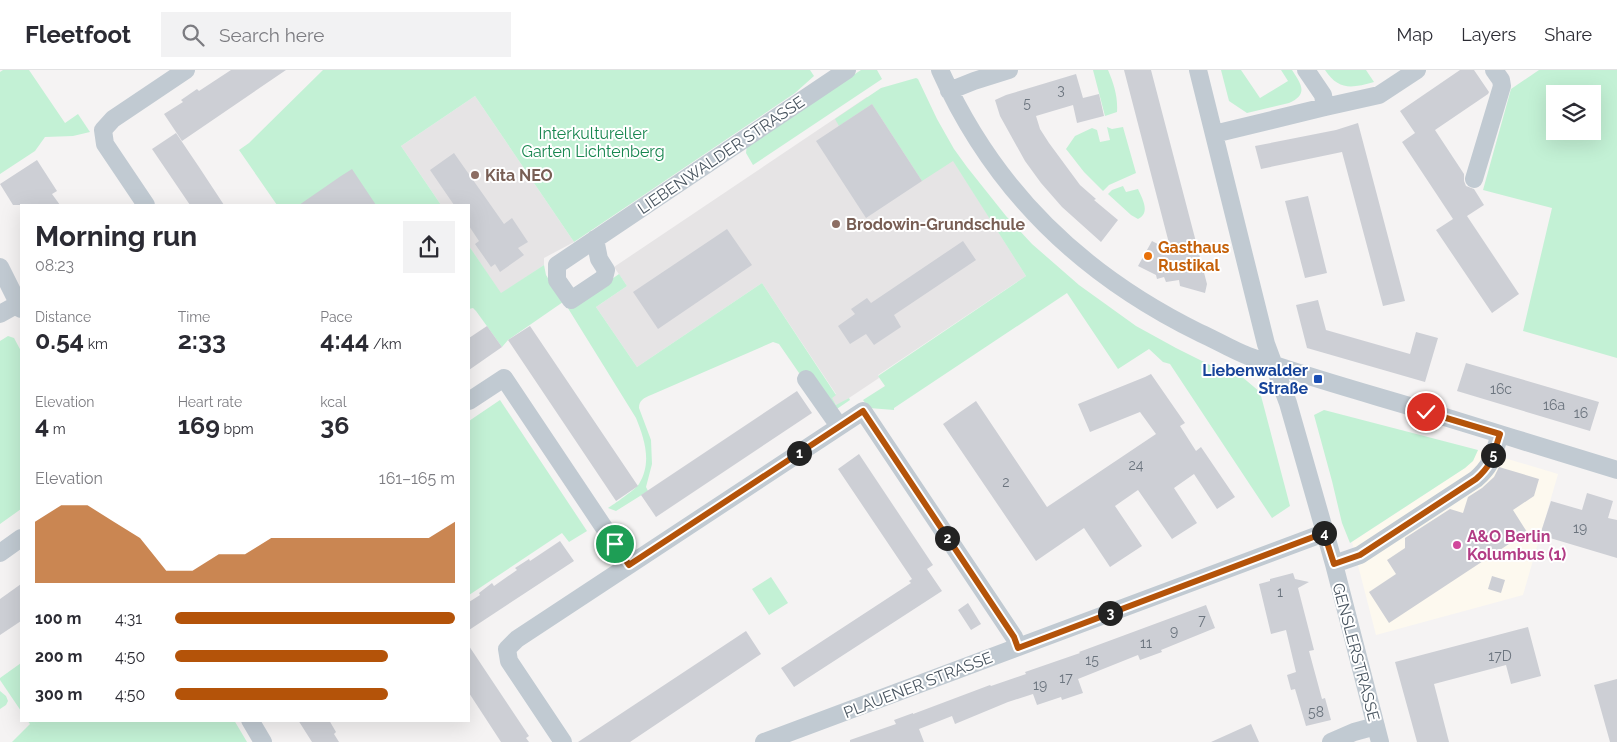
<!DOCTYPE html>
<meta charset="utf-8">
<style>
body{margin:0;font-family:Raleway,sans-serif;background:#f2f2f3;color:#2b2b33;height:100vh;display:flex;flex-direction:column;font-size:19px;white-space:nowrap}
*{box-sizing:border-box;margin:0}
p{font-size:16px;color:#7c7c81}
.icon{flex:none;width:28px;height:28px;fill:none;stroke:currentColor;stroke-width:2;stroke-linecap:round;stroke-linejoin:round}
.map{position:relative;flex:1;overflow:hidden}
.side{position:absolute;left:20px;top:134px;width:450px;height:518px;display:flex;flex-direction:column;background:#fff;border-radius:0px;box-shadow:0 5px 20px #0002}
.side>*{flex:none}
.tools{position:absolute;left:1546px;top:15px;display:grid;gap:10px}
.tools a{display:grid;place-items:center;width:55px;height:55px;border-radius:0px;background:#fff;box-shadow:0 5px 20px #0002;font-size:25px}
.pin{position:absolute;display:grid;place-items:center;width:42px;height:42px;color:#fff;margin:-21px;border:2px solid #fff;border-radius:50%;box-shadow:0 1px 5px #0007}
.km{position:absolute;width:25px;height:25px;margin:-12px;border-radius:50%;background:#222;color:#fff;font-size:14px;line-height:25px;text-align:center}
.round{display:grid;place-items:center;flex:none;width:52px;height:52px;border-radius:0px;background:#f2f2f3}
.headline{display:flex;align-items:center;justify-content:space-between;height:85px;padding:0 15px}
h1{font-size:28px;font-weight:700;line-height:38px}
.metrics{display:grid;grid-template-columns:repeat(3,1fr);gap:8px;height:85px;padding:5px 15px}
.metrics div{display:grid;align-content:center}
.metrics b{font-size:25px;font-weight:700}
.metrics small{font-size:14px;font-weight:400}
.metrics p{font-size:14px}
.chart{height:140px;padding:10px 15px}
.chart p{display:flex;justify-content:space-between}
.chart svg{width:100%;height:90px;margin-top:5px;fill:#b45309;opacity:.7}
ul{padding:0 15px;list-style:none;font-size:16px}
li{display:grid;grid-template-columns:80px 60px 1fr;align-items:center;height:38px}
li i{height:12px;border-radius:6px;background:#b45309}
header{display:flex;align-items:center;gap:30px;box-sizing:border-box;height:70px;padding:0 25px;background:#fff;border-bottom:1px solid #e1e1e2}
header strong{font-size:24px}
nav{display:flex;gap:28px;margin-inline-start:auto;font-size:18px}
.search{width:350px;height:45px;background:#f2f2f3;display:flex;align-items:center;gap:12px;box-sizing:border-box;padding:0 18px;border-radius:0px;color:#7c7c81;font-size:19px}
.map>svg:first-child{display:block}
</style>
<header>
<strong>Fleetfoot</strong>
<div class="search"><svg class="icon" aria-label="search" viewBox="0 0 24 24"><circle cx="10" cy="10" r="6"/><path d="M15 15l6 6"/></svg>Search here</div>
<nav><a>Map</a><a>Layers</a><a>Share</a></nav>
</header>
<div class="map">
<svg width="1617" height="672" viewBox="0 0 1617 672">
<rect width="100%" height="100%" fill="#f5f3f3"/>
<path fill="#fdf9ef" d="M1478 380 1558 404 1523 525 1376 565 1352 472 1465 398 1473 391Z"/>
<path fill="#e6e4e5" d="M475 26 574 172 544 188V195L501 224 469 176V135H441L401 76Z
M867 27 953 90 1026 206 878 305 879 308 837 336 831 328 836 324 762 213 637 297 596 237 627 216 614 197Z"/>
<path fill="#c3f1d5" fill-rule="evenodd" d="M3 0H29L65 53 78 44 90 62 73 66 45 67 35 81 0 104V2Z
M323 0H810L814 6 795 23 574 172 475 26 401 76 441 135H277L239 80 249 73Z
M861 0H877L882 9 753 95 746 83 747 75Z
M1093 0H1108C1114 14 1118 27 1117 42L1105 46Z
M1221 0H1241L1260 28 1288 11 1281 0H1292C1301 14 1309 24 1289 33L1247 43 1229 31Z
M1325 0H1366L1374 12C1352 18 1339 21 1325 0Z
M1539 0H1617V288L1523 261 1552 138 1483 120 1511 19ZM1555 24H1592V61H1555Z
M916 8 918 9 937 49 954 79 967 97 1006 146 1032 174 1079 215 1136 256 1176 278 1212 296 1241 306 1260 322 1290 436 1272 448 1170 294 1163 292 1149 279 1118 299 1067 223 894 338V340L869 338 863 330 885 316 878 306 1026 206 953 91 922 111 872 34 839 56 835 49 881 18Z
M1107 57 1112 59 1123 57 1136 103 1109 115 1103 121 1084 102 1066 79 1075 66 1092 58 1097 60 1100 72 1110 70Z
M1123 116 1126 122 1138 119C1142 128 1151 143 1138 149L1131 145 1108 124 1112 120Z
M469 176 501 223 544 195 546 205 563 232 508 270 502 277 476 241 473 238 469 239Z
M619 204 627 216 596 237 637 297 762 213 836 325 832 328 836 335 849 328 850 330 825 347 826 342 779 274 773 272 651 325C644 328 639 330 639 338L651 370 652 394 646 417 648 421 616 441 608 438C613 435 636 419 639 414 652 393 645 370 636 348L566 235H575Z
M8 266 14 268 21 281V439L0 454V271Z
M500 330 587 461 569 472 562 463 469 525V351Z
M1324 340 1478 380 1473 391 1465 398 1350 473 1342 453 1332 411 1314 345Z
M771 507 788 533 769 545 752 519Z
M21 593V641L0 610V608Z
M0 621 6 626 8 631 6 635 0 639Z
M27 650H234L247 672H12L30 654Z"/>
<path fill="#cdcfd5" d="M231 0H286L182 71 164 44 183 32 181 30 197 19 199 21Z
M1124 0H1151L1207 214 1205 223 1180 216 1179 210 1166 212 1164 207 1157 209 1156 205 1138 196 1152 171 1171 181Z
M1460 0H1474L1489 22 1488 24 1435 60 1464 104V111L1466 116 1474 119 1484 135 1467 146 1519 224 1492 243 1436 160 1453 149 1402 72 1415 63 1400 41Z
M1076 4 1083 28 1099 24 1104 46 1077 53 1073 35 1036 46 1040 59 1049 73 1080 115 1096 129 1094 130 1118 150 1101 172 1062 137 1041 113 1025 91 1000 46 995 30 1006 25Z
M872 34 922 111 866 148 816 71Z
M1358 53 1405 231 1383 236 1342 82 1261 99 1255 76 1336 60Z
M176 63 199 97 224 135H190L152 79Z
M454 83 504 154 512 148 528 172 518 178 524 185 500 202 495 194 491 197 475 174 479 171 469 156V135H454L430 100Z
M37 90 57 121 52 124 60 135H13L0 114Z
M352 99 376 135H299L341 106Z
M1308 126 1327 203 1305 208 1285 131Z
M727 159 752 195 658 259 633 222Z
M963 171 976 190 894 245 901 257 874 275 866 264 850 274 838 256 855 244 851 239 867 228 871 233Z
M1318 230 1326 260 1410 284 1416 262 1438 268 1425 312 1307 278 1296 235Z
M487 256 502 277 469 300V268Z
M530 256 638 416 616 431 508 270Z
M1466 293 1599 332 1590 361 1457 321Z
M1151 304 1185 353 1180 356 1196 381 1201 377 1235 427 1217 439 1194 404 1174 418 1197 453 1172 469 1138 420 1115 436 1142 476 1110 497 1084 458 1036 491 943 354 976 331 1047 437 1156 364 1140 342 1090 362 1078 334 1145 307Z
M797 321 812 343 656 447 641 425Z
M859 384 933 495 927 499 942 521 794 617 781 598 911 513 909 511 912 509 838 399Z
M1499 397 1539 409 1534 426 1513 440 1527 462 1389 553 1369 522 1396 504 1387 490 1405 478V468L1450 439 1463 443 1468 427 1482 418 1494 407Z
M1587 423 1613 431 1608 448 1617 450V488L1540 465 1551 431 1582 440Z
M560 471 574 491 469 560V532L480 525 479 523 492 513 494 516 517 500 515 498 529 489 530 491Z
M1293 503 1295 509 1309 512 1298 518 1314 580 1309 581 1322 629 1325 628 1331 650 1306 656 1295 619 1291 620 1287 605 1296 602 1286 560 1271 564 1259 514 1270 511V509Z
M1492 506 1505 510 1501 523 1488 519Z
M21 514V551L0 565V529Z
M968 533 981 554 971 560 958 540Z
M1206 535 1215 558 1161 580 1162 582 1140 590 1138 585 1078 609 1083 623 1062 630 1061 627 1037 635 1033 624 1008 632 955 654 952 646 919 659 924 672H850V670L896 654 894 650 913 643V644L990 615 991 616 1026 604 1025 602 1080 583 1079 582Z
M1528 557 1541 606 1511 614 1506 595 1434 614 1449 672H1417L1395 592Z
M746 561 761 584 630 672H578Z
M469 576 529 666 526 668 529 672H501L469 623Z
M1617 609V672H1610L1594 615Z
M298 650H329L336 662 334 664 339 672H312Z
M1251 654 1259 672H1211Z"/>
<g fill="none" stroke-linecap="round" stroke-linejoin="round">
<path stroke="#c1cad2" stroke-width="18" d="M940 0C994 121 1082 205 1200 263 1216 270 1232 280 1248 286 1301 305 1355 320 1409 336 1478 357 1548 379 1617 400
M1198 0 1266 274 1288 333 1334 494 1380 672
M1306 0 1323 25 1325 37
M949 21 974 11 1009 0
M1214 64 1325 37 1379 25 1417 0
M1474 109 1502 16 1501 10 1494 0
M146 135 105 74 103 60 113 49 186 0
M595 169 599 189 606 200 604 208 571 230 557 210V195L847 0
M0 197 21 239
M0 244 18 234
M806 309 839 356
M469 331 504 308 629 495
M0 483 21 468
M1334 494 1360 485 1476 409C1493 394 1493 385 1500 364
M250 650 263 672
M563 672 509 591 507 579 517 569 863 341 1014 567 1018 577
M764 672 1324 463
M1331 672 1354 662 1376 656"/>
</g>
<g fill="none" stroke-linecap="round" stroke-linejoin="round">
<defs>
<path id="route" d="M615 474 629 495 863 341 1014 567 1018 578 1324 463 1334 494 1360 485 1476 409C1493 394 1493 385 1500 364L1426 342"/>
</defs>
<use href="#route" stroke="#fff" stroke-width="10"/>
<use href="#route" stroke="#b45309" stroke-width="6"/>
</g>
<g fill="#8d6e63" stroke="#fff" stroke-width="2">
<circle cx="475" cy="105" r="5"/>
<circle cx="836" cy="154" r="5"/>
</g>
<circle fill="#e8710a" stroke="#fff" stroke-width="2" cx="1148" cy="186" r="5"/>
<rect fill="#1a4fb4" stroke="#fff" stroke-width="2" x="1313" y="304" width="10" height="10" rx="2.5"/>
<circle fill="#d1479c" stroke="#fff" stroke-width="2" cx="1457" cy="475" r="5"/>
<g text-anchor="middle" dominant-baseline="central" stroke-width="4" stroke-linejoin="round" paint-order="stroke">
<g font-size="14" fill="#6b747e">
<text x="1061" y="20">3</text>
<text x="1027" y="33">5</text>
<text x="1501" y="319">16c</text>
<text x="1554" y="335">16a</text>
<text x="1581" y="343">16</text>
<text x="1136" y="395">24</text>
<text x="1006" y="412">2</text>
<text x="1580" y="458">19</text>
<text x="1280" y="522">1</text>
<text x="1202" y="550">7</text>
<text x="1174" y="561">9</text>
<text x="1146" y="573">11</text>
<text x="1500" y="586">17D</text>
<text x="1092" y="590">15</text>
<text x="1066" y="608">17</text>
<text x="1040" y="615">19</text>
<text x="1316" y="642">58</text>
</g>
<g font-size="16" fill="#17864f" stroke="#fff">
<text x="593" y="63">Interkultureller<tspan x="593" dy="18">Garten Lichtenberg</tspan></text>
</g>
<g font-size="16" fill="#4a5661" stroke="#fff">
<text transform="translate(721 85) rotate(-34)">LIEBENWALDER STRASSE</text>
<text transform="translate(1356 582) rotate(75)">GENSLERSTRASSE</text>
<text transform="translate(918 615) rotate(-21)">PLAUENER STRASSE</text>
</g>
<g font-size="16" font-weight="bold" fill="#785e54" stroke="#fff" text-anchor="start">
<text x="485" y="105">Kita NEO</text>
<text x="846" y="154">Brodowin-Grundschule</text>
</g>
<g font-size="16" font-weight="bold" fill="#c56008" stroke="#fff" text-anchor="start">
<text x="1158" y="177">Gasthaus<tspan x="1158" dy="18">Rustikal</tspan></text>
</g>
<g font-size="16" font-weight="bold" fill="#164399" stroke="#fff" text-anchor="end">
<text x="1308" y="300">Liebenwalder<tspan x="1308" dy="18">Straße</tspan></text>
</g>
<g font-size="16" font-weight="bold" fill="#b23c85" stroke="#fff" text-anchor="start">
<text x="1467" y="466">A&amp;O Berlin<tspan x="1467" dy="18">Kolumbus (1)</tspan></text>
</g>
</g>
</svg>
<div class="tools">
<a><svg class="icon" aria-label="layers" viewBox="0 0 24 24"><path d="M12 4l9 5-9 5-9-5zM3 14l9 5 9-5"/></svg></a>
</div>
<div class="pin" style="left:615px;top:474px;background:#1e9e55"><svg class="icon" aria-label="arrive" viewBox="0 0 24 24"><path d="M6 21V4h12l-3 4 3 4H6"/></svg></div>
<div class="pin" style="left:1426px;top:342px;background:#d93025"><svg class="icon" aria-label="check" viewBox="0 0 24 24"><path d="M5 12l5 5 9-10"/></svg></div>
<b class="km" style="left:799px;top:383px">1</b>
<b class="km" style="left:947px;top:468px">2</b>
<b class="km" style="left:1110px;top:543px">3</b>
<b class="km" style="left:1324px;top:463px">4</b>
<b class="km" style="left:1493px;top:385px">5</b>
<section class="side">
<div class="headline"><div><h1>Morning run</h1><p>08:23</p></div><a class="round"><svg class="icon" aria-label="share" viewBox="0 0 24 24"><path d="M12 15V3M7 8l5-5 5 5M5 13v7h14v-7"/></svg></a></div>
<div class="metrics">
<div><p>Distance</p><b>0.54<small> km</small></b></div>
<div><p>Time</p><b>2:33</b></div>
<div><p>Pace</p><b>4:44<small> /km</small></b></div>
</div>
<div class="metrics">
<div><p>Elevation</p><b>4<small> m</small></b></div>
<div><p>Heart rate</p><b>169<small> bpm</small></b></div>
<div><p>kcal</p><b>36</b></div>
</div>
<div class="chart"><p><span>Elevation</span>161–165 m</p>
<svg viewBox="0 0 160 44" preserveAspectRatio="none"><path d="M0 44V14L10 6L20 6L30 14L40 22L50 38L60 38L70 30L80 30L90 22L100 22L110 22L120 22L130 22L140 22L150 22L160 14V44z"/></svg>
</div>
<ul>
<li><b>100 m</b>4:31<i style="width:100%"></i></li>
<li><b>200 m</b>4:50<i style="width:76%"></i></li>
<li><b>300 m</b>4:50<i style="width:76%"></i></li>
</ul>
</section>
</div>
